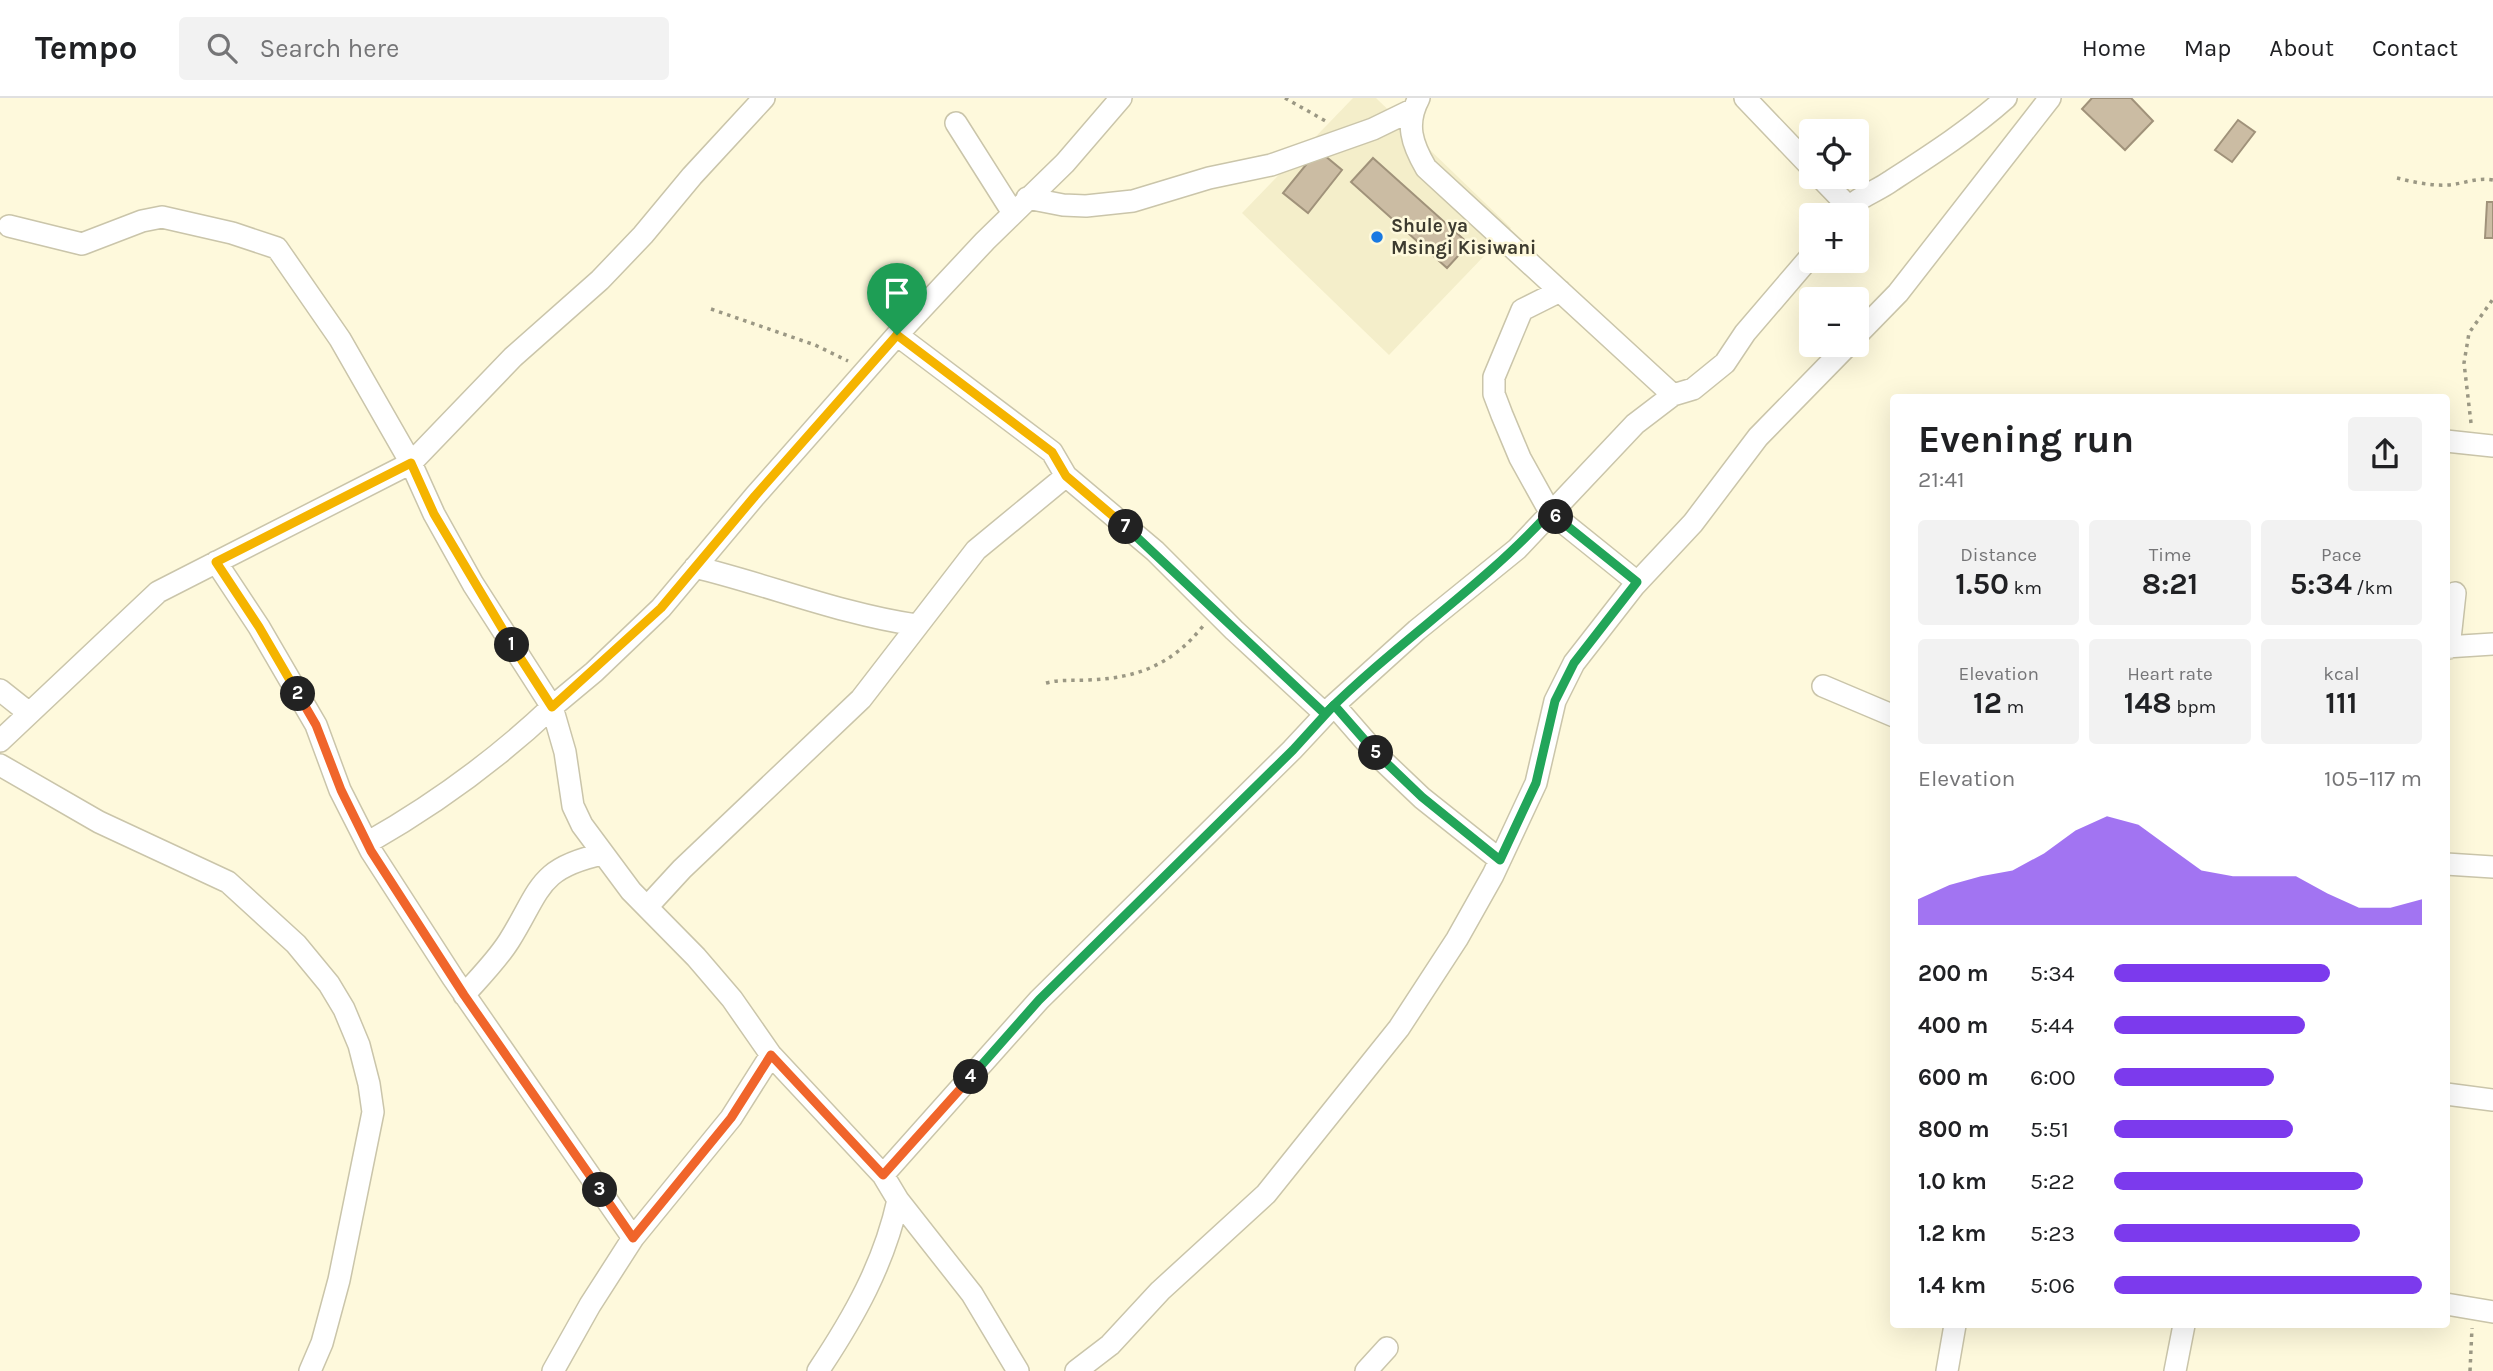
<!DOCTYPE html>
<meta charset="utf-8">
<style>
body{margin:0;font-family:Karla,sans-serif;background:#f2f2f2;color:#202124;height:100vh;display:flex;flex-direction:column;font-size:26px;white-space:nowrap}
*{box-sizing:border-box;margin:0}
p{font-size:23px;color:#757577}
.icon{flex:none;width:38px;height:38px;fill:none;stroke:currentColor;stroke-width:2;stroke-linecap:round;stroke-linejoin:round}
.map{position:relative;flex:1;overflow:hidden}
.details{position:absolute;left:1890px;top:296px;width:560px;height:934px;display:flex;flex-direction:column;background:#fff;border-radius:7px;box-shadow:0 7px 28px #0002}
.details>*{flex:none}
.tools{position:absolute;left:1799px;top:21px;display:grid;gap:14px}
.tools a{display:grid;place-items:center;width:70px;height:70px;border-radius:7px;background:#fff;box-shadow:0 7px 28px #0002;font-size:35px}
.pin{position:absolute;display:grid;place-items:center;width:60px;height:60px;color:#fff;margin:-72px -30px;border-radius:50% 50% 50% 0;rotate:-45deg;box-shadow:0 0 7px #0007}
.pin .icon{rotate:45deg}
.km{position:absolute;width:35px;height:35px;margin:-18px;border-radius:50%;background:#222;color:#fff;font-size:19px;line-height:35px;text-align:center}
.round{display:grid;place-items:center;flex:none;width:74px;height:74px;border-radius:7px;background:#f2f2f2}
.overview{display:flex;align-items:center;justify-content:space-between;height:119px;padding:0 28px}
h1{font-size:38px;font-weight:700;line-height:52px}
.stats{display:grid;grid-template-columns:repeat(3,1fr);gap:10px;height:119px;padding:7px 28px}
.stats div{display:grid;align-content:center;border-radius:7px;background:#f2f2f2;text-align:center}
.stats b{font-size:30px;font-weight:700}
.stats small{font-size:19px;font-weight:400}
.stats p{font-size:19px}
.chart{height:196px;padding:14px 28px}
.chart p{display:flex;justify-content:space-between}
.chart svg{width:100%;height:126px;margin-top:7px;fill:#7c3aed;opacity:.7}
ul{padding:0 28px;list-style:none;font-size:23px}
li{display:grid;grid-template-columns:112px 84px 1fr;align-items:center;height:52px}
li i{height:18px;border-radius:9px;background:#7c3aed}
header{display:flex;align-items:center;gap:42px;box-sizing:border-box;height:98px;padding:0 35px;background:#fff;border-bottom:2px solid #e0e0e0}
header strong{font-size:33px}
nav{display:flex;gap:38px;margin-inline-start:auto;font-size:24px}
.search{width:490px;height:63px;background:#f2f2f2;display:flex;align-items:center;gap:18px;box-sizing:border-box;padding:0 24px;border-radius:7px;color:#757577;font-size:26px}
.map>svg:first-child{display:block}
</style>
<header>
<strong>Tempo</strong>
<div class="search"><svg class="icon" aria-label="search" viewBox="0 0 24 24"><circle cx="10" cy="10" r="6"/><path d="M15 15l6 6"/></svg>Search here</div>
<nav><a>Home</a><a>Map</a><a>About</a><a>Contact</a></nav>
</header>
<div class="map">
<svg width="2493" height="1273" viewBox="0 0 2493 1273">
<rect width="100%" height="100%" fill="#fef9dc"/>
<path fill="#f4eeca" d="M1353 0H1376L1511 130 1389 257 1242 115Z"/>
<path fill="#cbbca3" stroke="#a0927a" stroke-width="2" d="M2092 0H2131L2153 23 2125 52 2082 11Z
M2238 22 2255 34 2232 64 2215 52Z
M1318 52 1342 72 1308 115 1283 95Z
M1373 60 1469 146 1447 170 1351 84Z
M2487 104H2493V140H2485Z"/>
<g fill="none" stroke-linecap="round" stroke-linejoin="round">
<defs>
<path id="minor" d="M1419 0C1405 26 1412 46 1426 70L1673 297
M1745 0 1811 69
M956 25 1013 115
M1820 79 1848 108
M1027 100 1063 107 1086 108 1133 103 1209 80 1271 67 1373 31 1412 12
M1843 117C1852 101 1876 94 1891 83 1931 57 1970 32 2006 0
M9 128 82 146 142 123 162 119 232 135 277 150 340 241 411 365 434 416 473 486 552 609C496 662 434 707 367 745
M1560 193 1522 212 1494 279V296L1502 317 1520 360 1550 414 1637 484
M897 237 1052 354 1066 378 1155 453 1234 532 1325 616
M1857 237 1898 195 2050 0
M2446 343 2493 348
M216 464 259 529 316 627 340 692 371 753 453 880 633 1140
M695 469C769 487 841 516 916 527
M2446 549 2493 546
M2449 550 2455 495
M1823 588 1894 618
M0 592 29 615
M1334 607 1381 661 1422 700 1500 762
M0 643 158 494 411 365 513 259 600 182 643 137 692 78 764 0
M0 667 99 724 228 784 296 846 329 886 344 911 359 947 369 986 373 1014 339 1182 322 1245 310 1273
M2446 766 2493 769
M647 809 682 771 861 601 976 452 1066 378
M464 897C480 879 497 862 509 843 541 792 537 770 603 756
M2446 996 2493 1002
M883 1077 1039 902 1292 652 1334 607 1417 532 1517 451 1635 326 1673 297 1693 291 1725 265 1745 235 1811 158
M2446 1206 2493 1214
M553 1273 590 1207 633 1140 731 1020 771 957
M818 1273C854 1219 884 1166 898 1102
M1018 1273 972 1196 898 1102 883 1077 771 957 732 901 696 859 631 793 582 727 573 708 565 654 552 609 594 574 661 510 755 398 897 237 985 143 1065 65 1121 0
M1076 1273 1110 1247 1160 1193 1266 1096 1399 930 1457 841 1493 777 1536 685 1555 603 1574 565 1634 488 1693 425 1758 339 1848 247
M1366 1273 1387 1250
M1947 1273 1955 1227
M2175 1273 2184 1227"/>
</defs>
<use href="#minor" stroke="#cac5aa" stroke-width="24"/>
<path stroke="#9b9884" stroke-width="3.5" stroke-dasharray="3.5 5" stroke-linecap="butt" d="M1285 0 1329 25
M2397 80C2413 84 2431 88 2448 87 2464 86 2476 79 2493 82
M711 211 815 247 848 263
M2471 325 2464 265 2469 235 2493 201
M1046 585C1061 581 1074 583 1089 582 1137 580 1172 567 1203 528
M2470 1273 2472 1230"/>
<use href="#minor" stroke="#fff" stroke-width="21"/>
</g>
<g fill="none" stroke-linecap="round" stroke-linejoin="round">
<defs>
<path id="split-1" d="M512 547 552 609 661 510 755 398 897 237"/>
<path id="split-2" d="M298 596 259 529 216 464 411 365 434 416 512 547"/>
<path id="split-3" d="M298 596 316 627 341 692 371 753 464 897 600 1092"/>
<path id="split-4" d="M600 1092 633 1140 731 1020 771 957 883 1077 971 979"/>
<path id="split-5" d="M971 979 1039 902 1293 652 1334 607 1376 655"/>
<path id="split-6" d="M1376 655 1422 699 1500 762 1536 685 1555 603 1574 565 1637 484 1556 419"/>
<path id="split-7" d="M1126 429 1325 616C1397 544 1482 489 1550 414L1556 419"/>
<path id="split-8" d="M897 237 1052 354 1066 378 1126 429"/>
</defs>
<use href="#split-1" stroke="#fff" stroke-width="14"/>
<use href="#split-2" stroke="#fff" stroke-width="14"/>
<use href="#split-3" stroke="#fff" stroke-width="14"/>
<use href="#split-4" stroke="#fff" stroke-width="14"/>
<use href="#split-5" stroke="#fff" stroke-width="14"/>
<use href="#split-6" stroke="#fff" stroke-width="14"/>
<use href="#split-7" stroke="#fff" stroke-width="14"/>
<use href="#split-8" stroke="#fff" stroke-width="14"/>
<use href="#split-1" stroke="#f5b400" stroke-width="9"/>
<use href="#split-2" stroke="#f5b400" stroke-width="9"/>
<use href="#split-3" stroke="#f0652b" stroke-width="9"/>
<use href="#split-4" stroke="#f0652b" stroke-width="9"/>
<use href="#split-5" stroke="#22a559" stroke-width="9"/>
<use href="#split-6" stroke="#22a559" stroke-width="9"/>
<use href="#split-7" stroke="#22a559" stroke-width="9"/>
<use href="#split-8" stroke="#f5b400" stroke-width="9"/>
</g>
<circle fill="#1979e2" stroke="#fef9dc" stroke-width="2.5" cx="1377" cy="139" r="7"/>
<g text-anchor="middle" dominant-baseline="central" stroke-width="5" stroke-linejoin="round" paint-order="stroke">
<g font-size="19" font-weight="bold" fill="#3d3b30" stroke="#fef9dc" text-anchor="start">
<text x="1391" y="128">Shule ya<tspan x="1391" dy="22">Msingi Kisiwani</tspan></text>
</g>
</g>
</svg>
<div class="tools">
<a><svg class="icon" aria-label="locate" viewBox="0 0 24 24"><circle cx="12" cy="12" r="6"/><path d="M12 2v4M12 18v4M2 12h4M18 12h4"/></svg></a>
<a>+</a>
<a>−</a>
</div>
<div class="pin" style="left:897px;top:237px;background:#1e9e55"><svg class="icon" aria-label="arrive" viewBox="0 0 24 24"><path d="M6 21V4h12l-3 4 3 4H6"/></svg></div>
<b class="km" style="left:512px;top:547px">1</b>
<b class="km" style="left:298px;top:596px">2</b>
<b class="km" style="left:600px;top:1092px">3</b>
<b class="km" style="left:971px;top:979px">4</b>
<b class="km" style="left:1376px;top:655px">5</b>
<b class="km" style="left:1556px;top:419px">6</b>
<b class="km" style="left:1126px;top:429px">7</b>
<section class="details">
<div class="overview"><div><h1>Evening run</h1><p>21:41</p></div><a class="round"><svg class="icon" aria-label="share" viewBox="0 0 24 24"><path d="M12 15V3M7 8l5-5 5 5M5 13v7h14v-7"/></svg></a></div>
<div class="stats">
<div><p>Distance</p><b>1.50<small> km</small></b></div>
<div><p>Time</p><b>8:21</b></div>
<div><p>Pace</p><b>5:34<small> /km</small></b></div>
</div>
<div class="stats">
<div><p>Elevation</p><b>12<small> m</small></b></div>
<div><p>Heart rate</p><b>148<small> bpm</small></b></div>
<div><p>kcal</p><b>111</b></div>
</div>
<div class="chart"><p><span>Elevation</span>105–117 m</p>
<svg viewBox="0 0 160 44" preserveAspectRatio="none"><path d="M0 44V35L10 30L20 27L30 25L40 19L50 11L60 6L70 9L80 17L90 25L100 27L110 27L120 27L130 33L140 38L150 38L160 35V44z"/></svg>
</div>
<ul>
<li><b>200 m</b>5:34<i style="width:70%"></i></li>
<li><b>400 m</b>5:44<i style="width:62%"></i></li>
<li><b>600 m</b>6:00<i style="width:52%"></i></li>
<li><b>800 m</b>5:51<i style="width:58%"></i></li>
<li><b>1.0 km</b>5:22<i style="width:81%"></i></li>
<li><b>1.2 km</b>5:23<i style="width:80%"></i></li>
<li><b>1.4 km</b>5:06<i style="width:100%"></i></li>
</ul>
</section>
</div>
